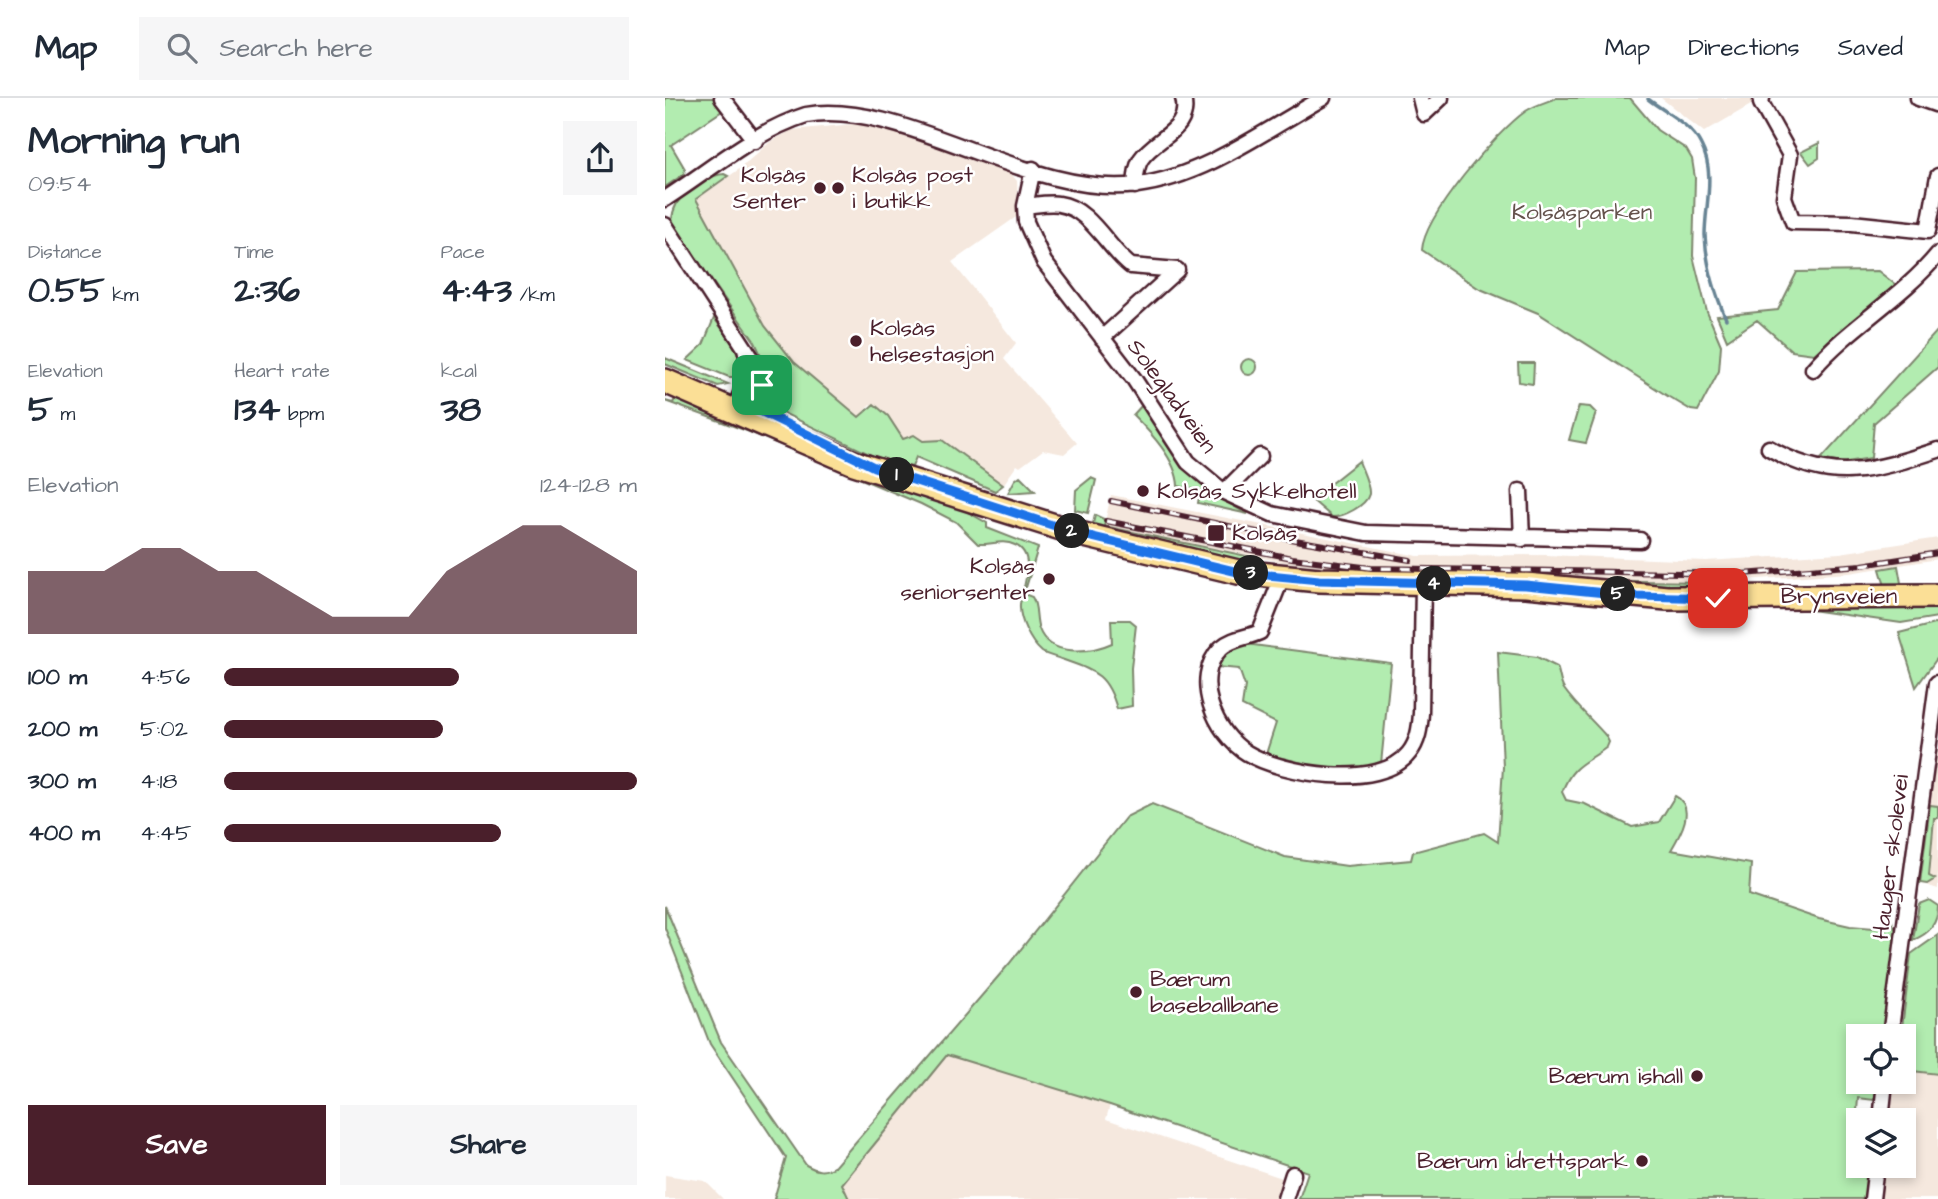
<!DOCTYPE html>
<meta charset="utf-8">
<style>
body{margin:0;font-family:"Architects Daughter",sans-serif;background:#f6f6f7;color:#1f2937;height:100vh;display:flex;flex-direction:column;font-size:26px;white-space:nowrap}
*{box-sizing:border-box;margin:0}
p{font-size:23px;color:#747a83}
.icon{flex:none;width:38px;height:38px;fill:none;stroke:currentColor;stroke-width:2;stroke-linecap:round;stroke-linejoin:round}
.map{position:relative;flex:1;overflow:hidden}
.side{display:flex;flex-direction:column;background:#fff;width:665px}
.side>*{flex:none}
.fabs{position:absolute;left:1181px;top:926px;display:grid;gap:14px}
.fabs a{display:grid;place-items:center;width:70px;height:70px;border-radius:0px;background:#fff;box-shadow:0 4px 10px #0003;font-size:35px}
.pin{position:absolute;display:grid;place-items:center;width:60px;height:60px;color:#fff;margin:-30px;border-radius:14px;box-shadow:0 4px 10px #0006}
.km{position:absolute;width:35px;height:35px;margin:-18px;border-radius:50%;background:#222;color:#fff;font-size:19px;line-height:35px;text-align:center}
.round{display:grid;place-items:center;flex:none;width:74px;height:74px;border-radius:0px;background:#f6f6f7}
.head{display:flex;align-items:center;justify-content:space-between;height:119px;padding:0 28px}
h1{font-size:38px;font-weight:700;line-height:52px}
.metrics{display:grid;grid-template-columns:repeat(3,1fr);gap:10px;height:119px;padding:7px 28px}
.metrics div{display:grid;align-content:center}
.metrics b{font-size:35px;font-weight:700}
.metrics small{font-size:19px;font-weight:400}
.metrics p{font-size:19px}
.chart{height:196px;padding:14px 28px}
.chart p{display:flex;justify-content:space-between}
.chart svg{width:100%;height:126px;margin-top:7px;fill:#4a1f2b;opacity:.7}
.button{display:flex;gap:14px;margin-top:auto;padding:14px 28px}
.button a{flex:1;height:80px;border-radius:0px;background:#4a1f2b;color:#fff;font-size:28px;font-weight:700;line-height:80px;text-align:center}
.button a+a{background:#f6f6f7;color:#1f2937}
ul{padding:0 28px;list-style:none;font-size:23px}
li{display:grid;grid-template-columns:112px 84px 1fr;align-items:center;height:52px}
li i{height:18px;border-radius:9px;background:#4a1f2b}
header{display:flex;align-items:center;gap:42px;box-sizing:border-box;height:98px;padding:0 35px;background:#fff;border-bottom:2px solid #e0e1e3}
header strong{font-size:33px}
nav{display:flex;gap:38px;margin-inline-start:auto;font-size:24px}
.search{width:490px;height:63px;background:#f6f6f7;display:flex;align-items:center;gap:18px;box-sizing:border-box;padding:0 24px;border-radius:0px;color:#747a83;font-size:26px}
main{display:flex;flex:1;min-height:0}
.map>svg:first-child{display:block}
</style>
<header>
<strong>Map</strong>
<div class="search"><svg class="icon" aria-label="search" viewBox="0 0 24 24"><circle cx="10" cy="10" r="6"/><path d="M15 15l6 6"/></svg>Search here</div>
<nav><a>Map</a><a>Directions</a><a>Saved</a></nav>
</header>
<main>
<section class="side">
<div class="head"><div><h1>Morning run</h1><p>09:54</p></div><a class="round"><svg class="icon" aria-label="share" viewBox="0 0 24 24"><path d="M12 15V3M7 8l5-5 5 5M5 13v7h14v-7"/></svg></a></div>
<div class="metrics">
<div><p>Distance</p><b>0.55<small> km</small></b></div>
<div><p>Time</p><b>2:36</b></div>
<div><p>Pace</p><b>4:43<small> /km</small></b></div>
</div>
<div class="metrics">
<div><p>Elevation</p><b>5<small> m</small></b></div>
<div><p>Heart rate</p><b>134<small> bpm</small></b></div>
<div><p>kcal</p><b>38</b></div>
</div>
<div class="chart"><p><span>Elevation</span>124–128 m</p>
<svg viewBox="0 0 160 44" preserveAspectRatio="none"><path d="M0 44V22L10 22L20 22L30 14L40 14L50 22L60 22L70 30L80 38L90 38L100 38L110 22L120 14L130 6L140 6L150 14L160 22V44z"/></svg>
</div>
<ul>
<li><b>100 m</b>4:56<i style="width:57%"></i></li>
<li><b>200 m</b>5:02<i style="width:53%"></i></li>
<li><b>300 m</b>4:18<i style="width:100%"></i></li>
<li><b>400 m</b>4:45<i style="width:67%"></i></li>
</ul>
<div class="button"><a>Save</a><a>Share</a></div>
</section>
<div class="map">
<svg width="1273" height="1101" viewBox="0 0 1273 1101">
<rect width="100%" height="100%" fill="#fff"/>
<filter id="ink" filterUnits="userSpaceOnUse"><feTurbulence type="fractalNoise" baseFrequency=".0143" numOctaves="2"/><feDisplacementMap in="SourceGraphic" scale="14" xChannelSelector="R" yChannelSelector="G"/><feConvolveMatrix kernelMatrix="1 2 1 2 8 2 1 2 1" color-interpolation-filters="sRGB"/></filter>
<g filter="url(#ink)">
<path fill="#f5e8de" d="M996 0H1091V4L1039 34Z
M210 24 344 73 352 83 354 117 287 164 351 245 339 261 412 345 399 356 378 352 355 369 352 367 338 387 277 342 269 344 238 342 223 318 205 306 194 320 129 264 100 228 31 101 73 72 105 44 127 32Z
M446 397 753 458 879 457 1041 463 1175 455 1273 440V461L1184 475 1048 484 672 475 439 428Z
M1273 645V791L1255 785Z
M282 957 445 1007 441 1021 617 1080 610 1101H184L176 1087Z
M1239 972 1273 976V1101H1215L1219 1068H1239V1022H1225L1230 984H1239Z
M0 1077 40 1083 58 1101H0Z"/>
<path fill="#b2ecb0" stroke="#7e866e" stroke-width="2" d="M0 0H51L60 11 6 47 20 71 19 76 0 89Z
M891 0H965L992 32 1021 51 1027 61 1030 80 1028 158 1042 214 1056 247 1054 273 1033 313 1026 312 1004 299 873 215 813 190 757 152C759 118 832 33 861 13 870 7 881 4 891 0Z
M1154 45V60L1145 66 1136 54Z
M59 76 63 78 31 101 100 228 129 264 194 319 209 306 223 318 238 341 249 337 258 343 277 342 338 387 330 393 251 359 247 369 221 364 114 313 108 306 101 268 90 244 8 128C2 102 36 78 59 76Z
M1213 173 1231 187 1149 256 1127 253 1092 222 1062 242 1052 218 1113 212 1132 174Z
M49 220C60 236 83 259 73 279H64L22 262 38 247Z
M1273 232V269L1209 325 1206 360 1176 365 1156 361Z
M0 260 63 286 53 288 0 266Z
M576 269a8 8 0 1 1 16 0a8 8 0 1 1-16 0Z
M853 265H869L868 286 854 284Z
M13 295 288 406 322 425V430L373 450 359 496 367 499C373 508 370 520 374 531 384 559 425 555 447 545L446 522H465L471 527 466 570 467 608 452 611C442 575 429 573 396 561 391 559 381 557 377 554 365 544 354 521 355 506 358 490 372 456 350 447 337 441 326 447 313 446L291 424 256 406 82 333 0 303 8 305Z
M478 306C506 354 532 391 583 416L533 405 535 393 513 388C512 362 485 334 468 317Z
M914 308 925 309 931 315 921 345 904 342Z
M694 363C697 372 705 387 704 396 701 408 678 419 667 419L646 401Z
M355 378 370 393 343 395 350 382Z
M426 380 431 382 423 415 410 412 411 392Z
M430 417 441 422 439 428 596 461 595 470 427 430Z
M1233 468 1236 485H1273V489L1220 488 1215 471Z
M899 482 1043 484 1016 492Z
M1252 508 1273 511V519L1236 525 1125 509Z
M1273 525V559L1251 589 1234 535Z
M565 544 726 565 716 666 670 673 601 656 611 625 577 608 580 588 574 571 551 569Z
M833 554 872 559 892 569C895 576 895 586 899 591 911 608 927 622 941 638L944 644 942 649C920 666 908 665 897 694L901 702 920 706 967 729 994 724 1010 698C1032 709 1015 737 1006 752L1086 766 1084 797 1154 821 1185 828 1221 831 1226 822 1233 836 1220 938H1194V984H1214L1209 1002 1193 1000 1192 1013 1203 1015 1208 1022H1194V1068H1204L1199 1101H634L643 1074 445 1007 282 957 177 1086 184 1101H109L121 1060 45 946 0 830V808L56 944 141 1067C152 1073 158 1075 170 1068L344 866 461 719 487 706 620 759 682 768 746 762 748 754 819 735 833 744 838 669Z
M1265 707 1273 708V720H1269L1264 778 1270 781 1262 786 1255 785Z
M1264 802 1273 808C1273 825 1264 836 1248 842L1254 806Z
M1273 837V976L1239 972V938H1236L1246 856Z"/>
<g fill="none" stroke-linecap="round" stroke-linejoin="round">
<path stroke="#678494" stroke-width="3.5" d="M983 1C1001 15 1026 26 1036 47 1051 75 1040 108 1040 137 1041 166 1050 195 1061 221"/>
<defs>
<path id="minor" d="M57 0 90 43
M755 0 759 16 776 0
M1097 0 1096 5 1125 57 1119 99 1128 124 1187 125 1263 133 1273 78
M1253 0 1273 7
M368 71 360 108 361 124 379 164 469 281 523 364 559 394 607 416 701 435 975 442
M470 88C471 78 471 69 476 61 491 39 527 32 518 0
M0 101C44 73 90 33 141 17 238 0 365 101 472 87 538 79 601 32 658 0
M360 108C371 107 384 104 394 106 425 110 443 151 466 168L512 172
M0 127 95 273C100 292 94 308 77 318L73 303 85 272 80 250
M437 240 512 172
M1148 271C1185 228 1237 200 1273 156
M1104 350C1167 387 1208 373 1273 352
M855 393 857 441
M559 394 595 358
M617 479 595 534C582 540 567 540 556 550 526 580 550 636 582 655 617 676 715 693 744 655 753 644 755 630 756 615L758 485
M1225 938 1272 585
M1216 1022 1220 984
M620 1101 628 1076
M1207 1101 1211 1068"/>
<path id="primary" d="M0 283 189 365 415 436 573 474 654 482 861 487 1002 500 1273 498"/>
</defs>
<use href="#minor" stroke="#4a1f2b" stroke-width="19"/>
<use href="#primary" stroke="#4a1f2b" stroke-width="28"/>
<use href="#minor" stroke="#fff" stroke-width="14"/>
<use href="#primary" stroke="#fbdf96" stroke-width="23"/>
<defs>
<path id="rail" d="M446 403 630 442 745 462
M441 423 627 460 706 470 1077 476 1197 467 1273 455"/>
</defs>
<use href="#rail" stroke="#4a1f2b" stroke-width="6"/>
<use href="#rail" stroke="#fff" stroke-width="3.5" stroke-dasharray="10" stroke-linecap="butt"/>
</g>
</g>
<g fill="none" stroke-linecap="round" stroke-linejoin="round" filter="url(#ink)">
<defs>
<path id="route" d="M97 287 89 310 209 369 254 384 415 436 573 474 654 482 861 487 970 498 1053 500"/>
</defs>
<use href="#route" stroke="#fff" stroke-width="14"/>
<use href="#route" stroke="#1a73e8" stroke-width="9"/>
</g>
<g fill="#4a1f2b" stroke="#fff" stroke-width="2.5">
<circle cx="155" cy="90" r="7"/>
<circle cx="173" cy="90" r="7"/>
<circle cx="191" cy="243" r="7"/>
<circle cx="478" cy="393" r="7"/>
<rect x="542" y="426" width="18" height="18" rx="3.5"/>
<circle cx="384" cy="481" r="7"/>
<circle cx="471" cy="894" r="7"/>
<circle cx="1032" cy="978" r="7"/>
<circle cx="977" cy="1063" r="7"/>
</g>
<g text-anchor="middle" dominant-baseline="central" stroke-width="5" stroke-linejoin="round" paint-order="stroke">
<g font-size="23" fill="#4a1f2b" stroke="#fff" text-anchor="start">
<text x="141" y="77" text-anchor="end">Kolsås<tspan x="141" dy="26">Senter</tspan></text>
<text x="187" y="77">Kolsås post<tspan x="187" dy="26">i butikk</tspan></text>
<text x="205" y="230">Kolsås<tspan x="205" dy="26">helsestasjon</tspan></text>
<text x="492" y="393">Kolsås Sykkelhotell</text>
<text x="567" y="435">Kolsås</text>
<text x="370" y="468" text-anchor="end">Kolsås<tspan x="370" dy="26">seniorsenter</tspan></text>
<text x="485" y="881">Bærum<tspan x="485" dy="26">baseballbane</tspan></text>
<text x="1018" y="978" text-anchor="end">Bærum ishall</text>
<text x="963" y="1063" text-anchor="end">Bærum idrettspark</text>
</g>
<g font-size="23" fill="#64524c" stroke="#fff">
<text x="917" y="114">Kolsåsparken</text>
</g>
<g font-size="23" fill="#4a1f2b" stroke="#fff">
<text transform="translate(507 298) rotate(54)">Solegladveien</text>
<text x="1174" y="498">Brynsveien</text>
<text transform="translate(1226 759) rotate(-83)">Hauger skolevei</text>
</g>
</g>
</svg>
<div class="fabs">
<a><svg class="icon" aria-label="locate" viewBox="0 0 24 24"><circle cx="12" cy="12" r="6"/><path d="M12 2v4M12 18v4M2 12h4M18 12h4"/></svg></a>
<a><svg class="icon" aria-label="layers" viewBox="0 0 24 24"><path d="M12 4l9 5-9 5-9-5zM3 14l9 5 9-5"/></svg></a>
</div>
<div class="pin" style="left:97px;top:287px;background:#1e9e55"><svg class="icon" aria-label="arrive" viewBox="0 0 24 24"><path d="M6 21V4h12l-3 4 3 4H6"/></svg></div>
<div class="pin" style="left:1053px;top:500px;background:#d93025"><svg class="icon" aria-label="check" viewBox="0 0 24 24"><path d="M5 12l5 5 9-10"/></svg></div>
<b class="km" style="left:232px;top:377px">1</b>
<b class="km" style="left:407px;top:433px">2</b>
<b class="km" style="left:586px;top:475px">3</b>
<b class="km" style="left:769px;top:486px">4</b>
<b class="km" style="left:953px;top:496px">5</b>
</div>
</main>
